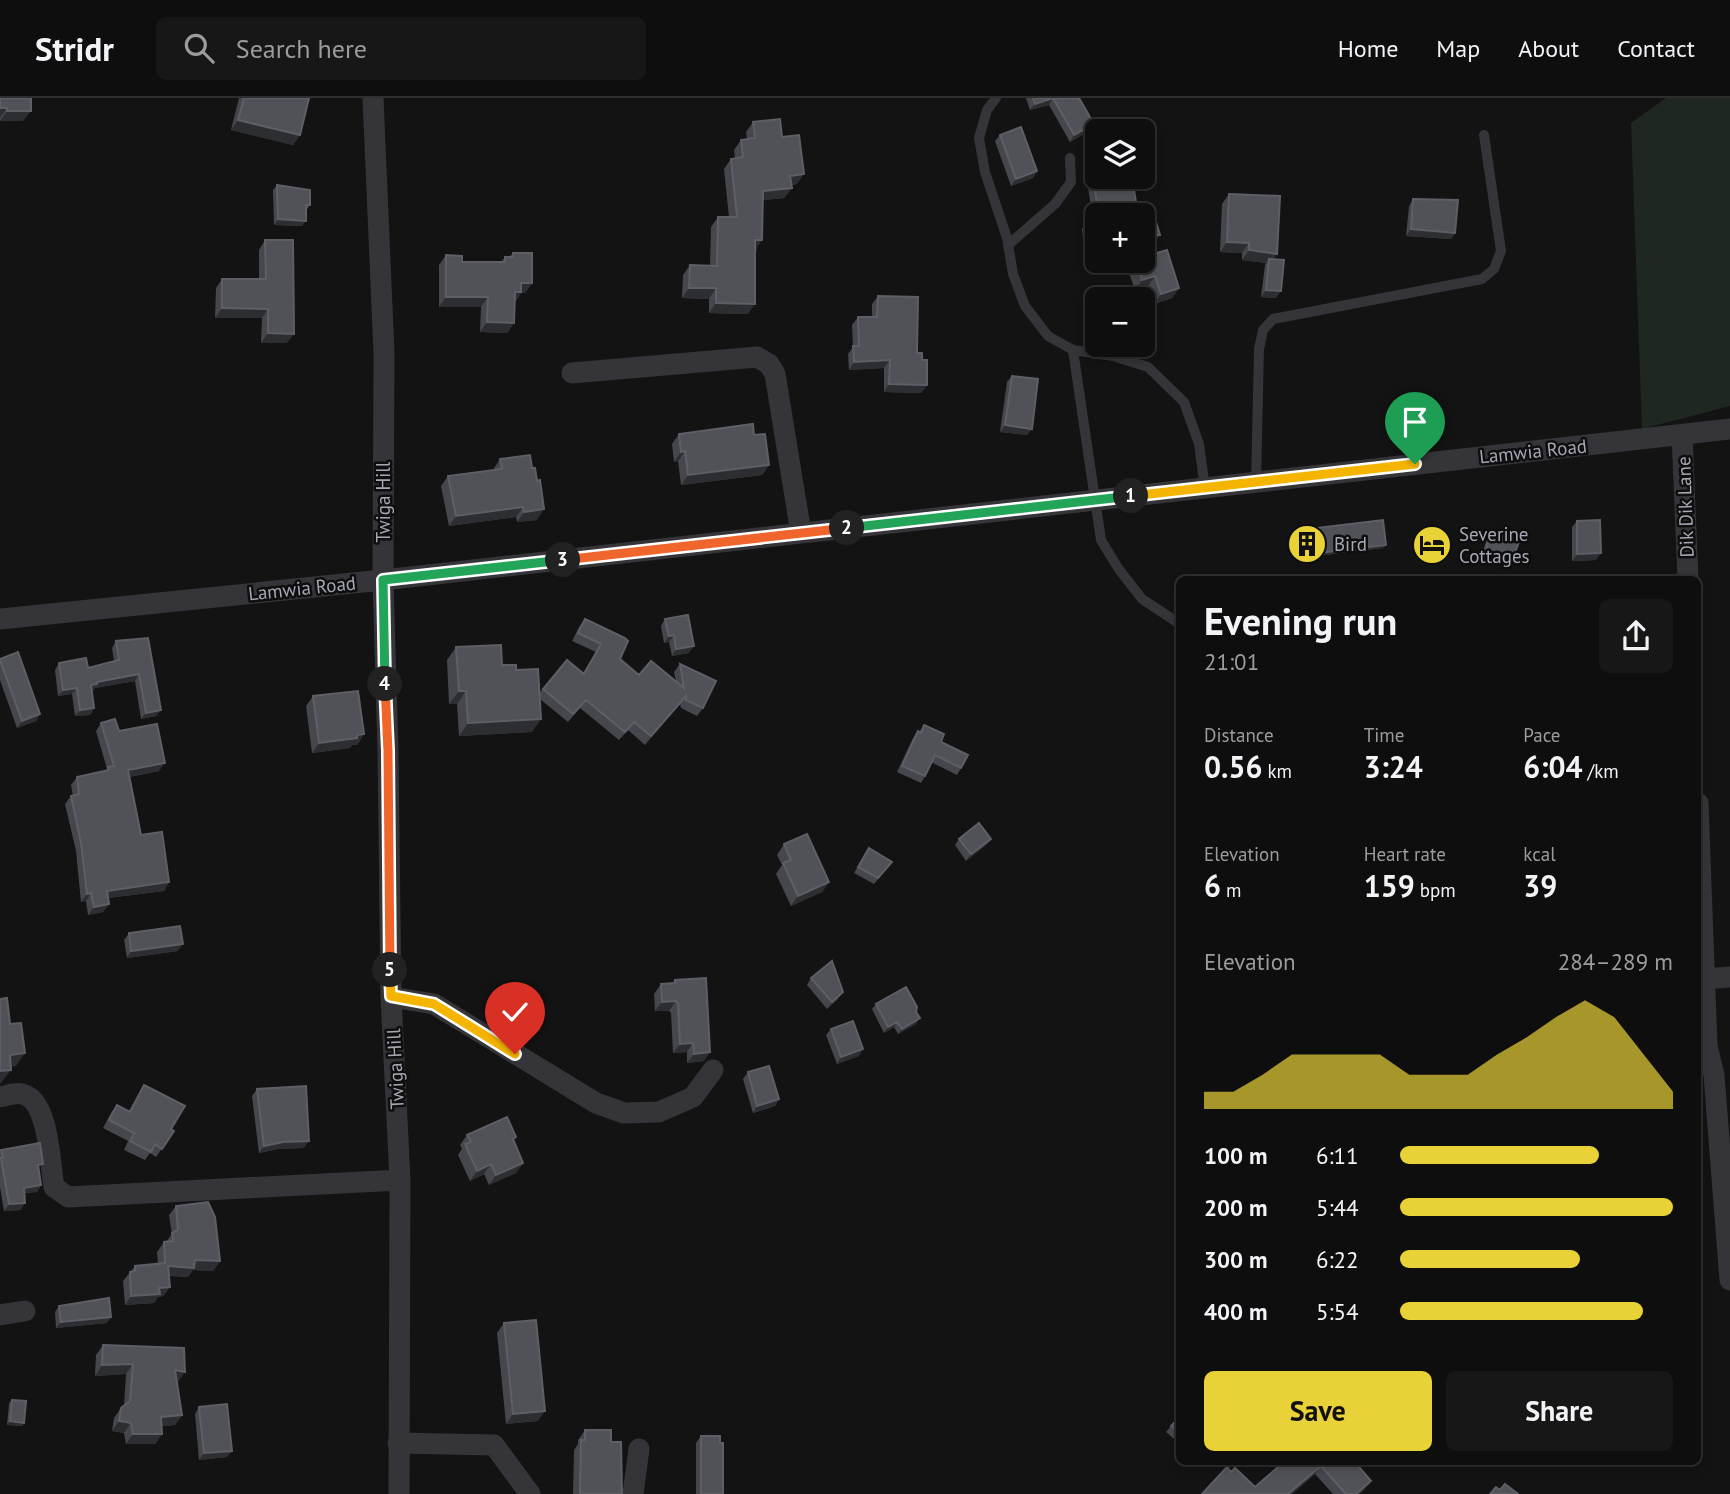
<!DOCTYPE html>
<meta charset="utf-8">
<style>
body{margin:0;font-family:"PT Sans",sans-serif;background:#171718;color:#f1f3f6;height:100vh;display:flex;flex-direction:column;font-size:26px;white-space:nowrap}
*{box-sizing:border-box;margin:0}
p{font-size:23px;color:#9b9c9e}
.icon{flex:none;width:38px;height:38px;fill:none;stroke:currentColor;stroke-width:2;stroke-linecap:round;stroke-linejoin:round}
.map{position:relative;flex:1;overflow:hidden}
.details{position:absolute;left:1176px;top:478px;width:525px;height:889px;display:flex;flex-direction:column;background:#0e0e0f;border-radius:10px;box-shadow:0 4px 10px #0003,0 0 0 2px #2e2e2f}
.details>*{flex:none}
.fabs{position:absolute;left:1085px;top:21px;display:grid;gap:14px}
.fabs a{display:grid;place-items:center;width:70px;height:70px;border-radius:10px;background:#0e0e0f;box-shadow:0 4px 10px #0003,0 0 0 2px #2e2e2f;font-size:35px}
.pin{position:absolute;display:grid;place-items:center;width:60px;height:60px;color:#fff;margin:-72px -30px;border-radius:50% 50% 50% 0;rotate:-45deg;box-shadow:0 0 7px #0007}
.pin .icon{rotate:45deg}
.km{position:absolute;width:35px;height:35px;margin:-18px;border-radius:50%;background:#222;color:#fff;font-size:19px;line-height:35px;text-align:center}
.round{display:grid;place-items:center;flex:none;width:74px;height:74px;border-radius:10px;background:#171718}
.headline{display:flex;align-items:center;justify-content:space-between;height:119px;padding:0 28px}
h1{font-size:38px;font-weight:700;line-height:52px}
.stats{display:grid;grid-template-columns:repeat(3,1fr);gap:10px;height:119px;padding:7px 28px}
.stats div{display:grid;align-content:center}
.stats b{font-size:30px;font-weight:700}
.stats small{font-size:19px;font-weight:400}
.stats p{font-size:19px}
.chart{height:196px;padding:14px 28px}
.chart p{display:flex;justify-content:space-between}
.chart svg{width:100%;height:126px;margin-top:7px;fill:#e8d237;opacity:.7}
.button{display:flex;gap:14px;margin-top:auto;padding:14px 28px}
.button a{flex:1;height:80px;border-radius:10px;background:#e8d237;color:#111;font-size:28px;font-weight:700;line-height:80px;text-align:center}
.button a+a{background:#171718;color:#f1f3f6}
ul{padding:0 28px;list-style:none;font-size:23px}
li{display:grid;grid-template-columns:112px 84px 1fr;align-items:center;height:52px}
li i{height:18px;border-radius:9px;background:#e8d237}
header{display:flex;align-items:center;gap:42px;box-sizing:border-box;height:98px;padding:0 35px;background:#0e0e0f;border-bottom:2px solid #2e2e2f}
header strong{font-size:33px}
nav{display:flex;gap:38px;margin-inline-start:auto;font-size:24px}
.search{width:490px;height:63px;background:#171718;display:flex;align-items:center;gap:18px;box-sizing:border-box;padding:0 24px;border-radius:10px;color:#9b9c9e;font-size:26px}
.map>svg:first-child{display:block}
</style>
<header>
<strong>Stridr</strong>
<div class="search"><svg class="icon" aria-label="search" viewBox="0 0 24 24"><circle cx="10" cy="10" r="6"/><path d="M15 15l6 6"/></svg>Search here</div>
<nav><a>Home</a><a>Map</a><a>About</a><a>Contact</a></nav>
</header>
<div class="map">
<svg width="1730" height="1396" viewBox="0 0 1730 1396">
<rect width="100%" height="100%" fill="#131314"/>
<path fill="#1f2721" d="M1666 0H1730V308L1642 331 1631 25Z"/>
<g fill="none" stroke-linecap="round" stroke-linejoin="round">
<path stroke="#343439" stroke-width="10" d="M996 0 987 12 979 40 985 74 1007 140 1013 176 1025 208 1048 238 1073 252 1113 258 1148 269 1184 304 1199 346 1205 390
M1008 147 1055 106 1071 84 1070 60
M1073 252 1101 442 1118 470 1142 501 1180 526
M1256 385 1259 251 1263 232 1273 221 1482 181 1494 171 1501 153 1484 37"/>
<path stroke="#343439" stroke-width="21" d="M373 0 384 255 383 482 388 653 391 899 400 1082 399 1396
M572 275 757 259 769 266 775 276 801 435
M1682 337 1688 481
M0 521 383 482 1730 331
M1698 705 1707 948 1714 977 1730 1182
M1705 881 1730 879
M391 899 434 906 596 1005 624 1015 659 1014 693 999 713 972
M0 999C6 998 16 994 22 996 49 1001 50 1066 54 1089L68 1099 400 1082
M0 1217 25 1213
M398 1345 494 1347 530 1396
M633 1396 639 1351"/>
</g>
<path fill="#46474c" d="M0 0 23 23H0Z
M239 0H309L300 37 293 47 231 32Z
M1026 0H1079L1094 26 1089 33 1070 44 1049 7 1030 12Z
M753 24 782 39 797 86 791 87 792 90 784 100 763 102 748 216 709 215V201L682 200 683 177 690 167 710 168 711 129 718 119H729L724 71 731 61 735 60 734 52 741 42 747 41 746 34Z
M1000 37 1037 73 1033 80 1011 88 995 43Z
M1098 79H1132L1138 117H1097V149L1084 150 1082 131 1088 123 1093 122 1088 89 1093 80H1098Z
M277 87 310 107 306 113 302 128 274 127 273 92Z
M1229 96 1274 161 1276 200 1261 199 1265 167 1266 165 1242 162V155L1220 154 1222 106Z
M1413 101 1455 135 1451 141 1406 138 1409 108Z
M265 142 287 245H261L262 220H215L216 190 222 181H259V152Z
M513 155 532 185 525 195H521L515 204 514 225 507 235 480 234 481 209H439V167L446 157 462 164H501L505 159H509Z
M1135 163H1143L1179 190 1172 200 1154 206 1148 188 1135 192 1128 172Z
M878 198 922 262 927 287 921 295 884 294V270L849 272 848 256 853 249 852 227 858 219H872V206Z
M1012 278 1032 331 1027 337 1000 334 1007 284Z
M679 336 754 337 769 367 762 377 681 387 678 363 674 364 672 346Z
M500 361 537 422 517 424 516 419 449 428 441 388 448 378 493 372Z
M1577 423 1596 462 1572 463V429Z
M1299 432 1386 447 1383 450 1300 460 1296 435Z
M1505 432 1512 463 1508 468 1481 460 1486 443 1490 438 1500 440Z
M585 521 620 561 639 577 676 583 674 574 680 566 703 610 697 618 681 610 680 606 645 647 628 632 619 642 580 610 568 624 540 601 532 634 459 638 457 606H449L447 562 456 549 516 572 539 595 543 591 583 575 596 554 572 543 579 529Z
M665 521 689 555 672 558 669 544 664 545 661 528Z
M148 540 161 612 156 618 141 621 135 583 95 590 92 593 94 610 90 617 75 618 72 596 58 598 55 572 59 565 88 570 114 563 112 550 116 543Z
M0 561 40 616 36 623 17 630 0 582Z
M313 598 364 636 357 647H352L350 650 312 655 306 608Z
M101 625 119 633 159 673 129 679 141 737 169 784 164 793 108 800 109 806 103 814 88 817 86 803 81 804 76 753 65 706 71 698H73L71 687 77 679 105 673 107 671 96 633Z
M924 627 941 644 961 670 957 677 931 664 925 678 921 685 897 674 913 640 918 633 919 634Z
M959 741H991L986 747 966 763 955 747Z
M784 746 829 784 822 794 791 808 776 776 782 767 777 757Z
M869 750 892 764 874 786 854 775Z
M129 835 178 853 127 860 124 842Z
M811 880 838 901 827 911 807 887Z
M675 882 704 963 687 965V954L673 955 671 915 669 913H655L654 896 661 886 672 885Z
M876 906 916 914V926L898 936 894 929 884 935 872 911Z
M831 931 859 958 837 966 826 937Z
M748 974 779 1001 775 1008 753 1015 743 981Z
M144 987 171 1031 174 1033 156 1059 150 1055 145 1062 124 1052 128 1043 103 1030 111 1015 117 1007 129 1013Z
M257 991 304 1050 278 1051 259 1055 252 998Z
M467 1037 514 1043 523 1065 516 1075 489 1087 484 1076 470 1083 458 1057 462 1051 460 1047Z
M1 1052 39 1072 41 1087 37 1094 24 1095 21 1112 4 1113 0 1089V1054Z
M176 1108 220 1163 213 1173 193 1172 188 1179 169 1178 170 1189 163 1198 158 1199 154 1205 125 1207 123 1183 135 1168 158 1166 157 1154 164 1144H166L172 1136 169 1117Z
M59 1208 107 1225 56 1230 55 1214Z
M504 1225 538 1323 506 1326 497 1235Z
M103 1247 178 1284H177L182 1317 175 1327 162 1328V1336L155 1346H126L124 1335 112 1333 114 1320 121 1310 124 1308 126 1276 95 1278 96 1257Z
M12 1302 24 1325 22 1328 7 1327 9 1305Z
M199 1309 227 1359 199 1362 195 1316Z
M1180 1318V1346L1166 1334Z
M585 1332 611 1344 622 1396H573L574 1352 578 1346V1342Z
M701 1338 723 1396H696V1345Z
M1285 1363H1354L1365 1391 1359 1396H1333L1315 1376 1292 1396H1202L1231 1374 1255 1389Z"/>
<path fill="#2d2e31" d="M1053 0 1049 7 1030 12 1035 6Z
M0 10H7L0 20Z
M7 13H31L23 23H0Z
M238 22 300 37 293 47 231 32Z
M1094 26 1089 33 1070 44 1074 37Z
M1037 73 1033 80 1011 88 1016 81Z
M804 76 797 86 783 88 790 78Z
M792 90 784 100 756 103 763 93Z
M278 121 306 123 302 128 274 127Z
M1411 131 1455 135 1451 141 1406 138Z
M1160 137 1154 145 1143 146V138Z
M1097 141V149L1084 150 1089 142Z
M755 142H762L755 152Z
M1227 144 1249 145 1242 155 1220 154Z
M1249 152 1277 156 1270 166 1269 161 1266 165 1242 162Z
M1155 178 1148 188 1135 192 1142 182Z
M521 185H532L525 195H521L514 204H508Z
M689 190H716L709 201 682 200Z
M1179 190 1172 200 1154 206 1161 196Z
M1266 192 1281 193 1276 200 1261 199Z
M446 199H488L481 209H439Z
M716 205 755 206 748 216 709 215Z
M222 210 268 211 262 220H215Z
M487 224 514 225 507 235 480 234Z
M268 235 294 236 287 245H261Z
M890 262 884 270 849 272 854 264Z
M889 286 927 287 921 295 884 294Z
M1005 327 1032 331 1027 337 1000 334Z
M685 353 678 363 674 364 681 354Z
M769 367 762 377 681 387 688 377Z
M523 409 516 419 449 428 456 418Z
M544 411 537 422 517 424 524 414Z
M1386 447 1383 450 1300 460 1302 457Z
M1485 454 1512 463 1508 468 1481 460Z
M1601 455 1596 462 1572 463 1577 456Z
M674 537 669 544 664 545 669 538Z
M694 548 689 555 672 558 676 551Z
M139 576 135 583 95 590 93 593 86 594 91 587 97 584Z
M77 590 72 596 58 598 63 592Z
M459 593H466L457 606H449Z
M686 598 680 606 645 647 651 638Z
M94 610 90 617 75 618 80 612Z
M161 612 156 618 141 621 146 615Z
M40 616 36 623 17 630 22 623Z
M541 621 532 634 459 638 468 625Z
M364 636 357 647H352L350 650 312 655 319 645Z
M165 665 159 673 122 680 128 672Z
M991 741 986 747 966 763 971 756Z
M169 784 164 793 101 801 107 793Z
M829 784 822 794 791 808 798 798Z
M91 795 86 803 81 804 87 796Z
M109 806 103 814 88 817 94 809Z
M183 846 178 853 127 860 131 853Z
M843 894 838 901 827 911 832 904Z
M676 903 669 913H655L662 904Z
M920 920 916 926 898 936 902 931Z
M897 924 894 929 884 935 888 929Z
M693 945 687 954 673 955 680 946Z
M863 951 859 958 837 966 841 959Z
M710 954 704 963 687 965 694 956Z
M25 955 16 968 0 971 10 957Z
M11 972 1 985 0 986V973Z
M779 1001 775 1008 753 1015 757 1008Z
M309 1043 304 1050 278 1051 259 1055 264 1048 283 1044Z
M523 1065 516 1075 489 1087 496 1077Z
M491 1066 484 1076 470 1083 477 1073Z
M41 1087 37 1094 20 1096 24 1090Z
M25 1105 21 1112 4 1113 9 1106Z
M195 1162 220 1163 213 1173 193 1172 188 1179 162 1177 168 1168Z
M170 1189 163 1198 158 1199 154 1205 125 1207 131 1198 159 1190Z
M111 1219 107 1225 56 1230 61 1224Z
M133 1266 126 1276 95 1278 102 1267Z
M175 1272 185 1274 178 1284 168 1282Z
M545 1313 538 1323 506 1326 513 1316Z
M182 1317 175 1327 154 1329 161 1319Z
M10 1323 24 1325 22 1328 7 1327Z
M119 1323 131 1325 124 1335 112 1333Z
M133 1336H162L155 1346H126Z
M232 1353 227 1359 199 1362 204 1355Z
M1321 1368 1315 1376 1292 1396H1288Z
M1371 1383 1365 1391 1359 1396H1356Z"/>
<path fill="#505257" stroke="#5e5f66" stroke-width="2" d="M0 0H31V13H7V10H0Z
M244 0H309L300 37 238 22Z
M1033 0H1053L1035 6Z
M1053 0H1079L1094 26 1074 37Z
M780 21 782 39 799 37 804 76 790 78 792 90 763 93 762 142H755V206L716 205V190H689L690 167 717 168 718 119H737L731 61 743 59 741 42 755 40 753 24Z
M1021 29 1037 73 1016 81 1000 37Z
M1104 79H1132L1138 117H1099L1093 80Z
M277 87 310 92V107H306V123L278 121Z
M1229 96 1280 98 1277 156 1249 152V145L1227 144Z
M1413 101 1458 102 1455 135 1411 131Z
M1153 114 1160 137 1143 138V117Z
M1097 122V141L1089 142 1088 123Z
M265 142H293L294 236 268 235V211L222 210V181H266Z
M1167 152 1179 190 1161 196 1155 178 1142 182 1136 163H1143V159Z
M513 155H532V185H521V194H515L514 225 487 224 488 199H446V157L462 158V164H505V159H513Z
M1269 161 1284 162 1281 193 1266 192Z
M878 198 918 199 917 255H922V262H927V287L889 286 890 262 854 264 853 248H859L858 219H877Z
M1012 278 1038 281 1032 331 1005 327Z
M753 326 754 337 765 336 769 367 688 377 685 353 681 354 679 336Z
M530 357 532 370H535L537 383 540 382 544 411 524 414 523 409 456 418 448 378 502 371 500 361Z
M1383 422 1386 447 1302 457 1299 432Z
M1600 422 1601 455 1577 456V423Z
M1505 432 1521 438 1512 463 1485 454 1490 438 1502 441Z
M688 517 694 548 676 551 674 537 669 538 665 521Z
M585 521 625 540 628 543 620 561 639 577 651 563 684 590 680 566 716 583 703 610 686 602V598L651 638 634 624 625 634 586 602 573 616 543 591 567 562 584 576 601 546 578 535Z
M148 540 161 612 146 615 139 576 97 584V586L91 587 94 610 80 612 77 590 63 592 59 565 86 560 88 570 119 562 116 543Z
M501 547 502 567H516V572L538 571 541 621 468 625 466 593H459L456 549Z
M18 554 40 616 22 623 0 562V561Z
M358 593 364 636 357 637V640L319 645 313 598Z
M115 621 119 633 157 626 165 665 128 672 141 737 162 734 169 784 107 793 109 806 94 809 91 795 87 796 81 745 71 698 79 696 77 679 109 672 108 669 114 668 101 625Z
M924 627 944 636 941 644 968 657 961 670 935 657 925 678 902 668 918 633 921 635Z
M979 725 991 741 971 756 959 741Z
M807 736 829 784 798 798 783 765 791 762 784 746Z
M869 750 892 764 878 780 858 769Z
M180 828 183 846 131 853 129 835Z
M832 863 843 894 832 904 811 880Z
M706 880 710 954 694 956 693 945 680 946 678 905 676 903 662 904 661 886 675 885V882Z
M906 889 917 909 916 914 920 920 902 931 897 924 888 929 876 906Z
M7 900 10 926 21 925 25 955 10 957 11 972 0 973V901Z
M853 923 863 951 841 959 831 931Z
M769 968 779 1001 757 1008 748 974Z
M144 987 185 1008 171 1031 174 1033 162 1051 155 1046 151 1054 130 1043 134 1035 109 1022 117 1007 130 1014Z
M306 988 309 1043 283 1044 264 1048 257 991Z
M507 1019 516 1039 513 1041 523 1065 496 1077 491 1066 477 1073 465 1046 471 1044 467 1037Z
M40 1045 43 1066 38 1067 41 1087 24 1090 25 1105 9 1106 1 1060H3L1 1052Z
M208 1104 215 1119 220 1163 195 1162 194 1170 168 1168 170 1189 159 1190 160 1196 131 1198 130 1174 135 1173V1168L165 1165 164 1144 173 1143 172 1135 178 1132 176 1108Z
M109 1200 111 1219 61 1224 59 1208Z
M536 1222 545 1313 513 1316 504 1225Z
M103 1247 184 1250 185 1274 175 1272 182 1317 161 1319 162 1336H133L131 1325 119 1323 121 1310 130 1303 133 1266 102 1267Z
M12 1302 26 1303 24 1325 10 1323Z
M227 1306 232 1353 204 1355 199 1309Z
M1180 1318V1335L1171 1328Z
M585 1332H611V1344H621L622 1396H580L581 1342H585Z
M701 1338H720V1345H723V1396H701Z
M1285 1363H1354L1371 1383 1356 1396H1346L1321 1368 1288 1396H1202L1227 1369 1231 1374 1235 1370 1255 1389Z
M1505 1386 1518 1396H1490L1496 1389 1500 1392Z"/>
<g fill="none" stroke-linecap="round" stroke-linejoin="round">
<defs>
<path id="split-1" d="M1131 398 1415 366"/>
<path id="split-2" d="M847 430 1131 398"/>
<path id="split-3" d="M563 462 847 430"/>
<path id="split-4" d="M385 586 383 482 563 462"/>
<path id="split-5" d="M385 586 388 653 390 872"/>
<path id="split-6" d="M390 872 391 898 434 906 515 956"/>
</defs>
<use href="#split-1" stroke="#fff" stroke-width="14"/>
<use href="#split-2" stroke="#fff" stroke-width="14"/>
<use href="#split-3" stroke="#fff" stroke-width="14"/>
<use href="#split-4" stroke="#fff" stroke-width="14"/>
<use href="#split-5" stroke="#fff" stroke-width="14"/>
<use href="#split-6" stroke="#fff" stroke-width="14"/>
<use href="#split-1" stroke="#f5b400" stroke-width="9"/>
<use href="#split-2" stroke="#22a559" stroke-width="9"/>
<use href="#split-3" stroke="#f0652b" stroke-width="9"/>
<use href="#split-4" stroke="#22a559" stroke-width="9"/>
<use href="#split-5" stroke="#f0652b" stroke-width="9"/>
<use href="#split-6" stroke="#f5b400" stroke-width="9"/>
</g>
<defs>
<symbol id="building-disc" viewBox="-11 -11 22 22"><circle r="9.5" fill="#e8d237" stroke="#0e0e0f"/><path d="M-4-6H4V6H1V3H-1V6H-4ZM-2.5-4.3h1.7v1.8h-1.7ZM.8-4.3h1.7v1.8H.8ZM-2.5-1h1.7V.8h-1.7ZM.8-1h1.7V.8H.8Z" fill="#111"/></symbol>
<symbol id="hotel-disc" viewBox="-11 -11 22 22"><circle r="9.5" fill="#e8d237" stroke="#0e0e0f"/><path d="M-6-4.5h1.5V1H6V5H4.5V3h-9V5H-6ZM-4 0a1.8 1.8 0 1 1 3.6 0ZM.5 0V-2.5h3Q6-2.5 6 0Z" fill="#111"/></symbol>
</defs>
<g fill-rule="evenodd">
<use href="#building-disc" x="1285" y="424" width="44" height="44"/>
<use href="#hotel-disc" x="1410" y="425" width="44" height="44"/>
</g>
<g text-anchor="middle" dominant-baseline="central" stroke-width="5" stroke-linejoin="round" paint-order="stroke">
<g font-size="19" fill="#a5a7b4" stroke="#0e0e0f">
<text transform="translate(1533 353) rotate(-6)">Lamwia Road</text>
<text transform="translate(383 404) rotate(-90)">Twiga Hill</text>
<text transform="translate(1685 409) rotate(-92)">Dik Dik Lane</text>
<text transform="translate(302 490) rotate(-6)">Lamwia Road</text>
<text transform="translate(395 971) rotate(-93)">Twiga Hill</text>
</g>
<g font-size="19" fill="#a5a7b4" stroke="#0e0e0f" text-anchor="start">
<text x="1459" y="436">Severine<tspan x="1459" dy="22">Cottages</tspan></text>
<text x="1334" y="446">Bird</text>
</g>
</g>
</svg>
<div class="fabs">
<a><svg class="icon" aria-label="layers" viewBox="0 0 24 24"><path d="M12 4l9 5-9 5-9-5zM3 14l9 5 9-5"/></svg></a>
<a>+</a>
<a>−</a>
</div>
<div class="pin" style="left:1415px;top:366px;background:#1e9e55"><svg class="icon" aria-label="arrive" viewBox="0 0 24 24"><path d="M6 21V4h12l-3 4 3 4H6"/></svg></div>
<div class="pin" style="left:515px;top:956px;background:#d93025"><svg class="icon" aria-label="check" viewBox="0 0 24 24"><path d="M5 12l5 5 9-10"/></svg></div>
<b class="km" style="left:1131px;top:398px">1</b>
<b class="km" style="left:847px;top:430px">2</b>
<b class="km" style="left:563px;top:462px">3</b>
<b class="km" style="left:385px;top:586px">4</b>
<b class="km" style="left:390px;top:872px">5</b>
<section class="details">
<div class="headline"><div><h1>Evening run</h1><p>21:01</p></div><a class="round"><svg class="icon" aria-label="share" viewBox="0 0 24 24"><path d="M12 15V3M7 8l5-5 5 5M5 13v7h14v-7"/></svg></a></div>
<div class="stats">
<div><p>Distance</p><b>0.56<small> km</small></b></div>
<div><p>Time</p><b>3:24</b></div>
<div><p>Pace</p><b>6:04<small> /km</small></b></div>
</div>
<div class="stats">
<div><p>Elevation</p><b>6<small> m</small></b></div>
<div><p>Heart rate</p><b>159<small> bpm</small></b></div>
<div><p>kcal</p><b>39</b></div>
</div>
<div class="chart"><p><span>Elevation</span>284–289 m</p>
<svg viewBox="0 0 160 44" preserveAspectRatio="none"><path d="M0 44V38L10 38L20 32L30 25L40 25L50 25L60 25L70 32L80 32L90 32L100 25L110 19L120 12L130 6L140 12L150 25L160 38V44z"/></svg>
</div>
<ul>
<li><b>100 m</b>6:11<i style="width:73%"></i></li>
<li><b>200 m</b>5:44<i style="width:100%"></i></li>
<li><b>300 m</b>6:22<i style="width:66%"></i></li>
<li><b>400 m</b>5:54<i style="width:89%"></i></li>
</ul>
<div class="button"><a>Save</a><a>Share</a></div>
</section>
</div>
